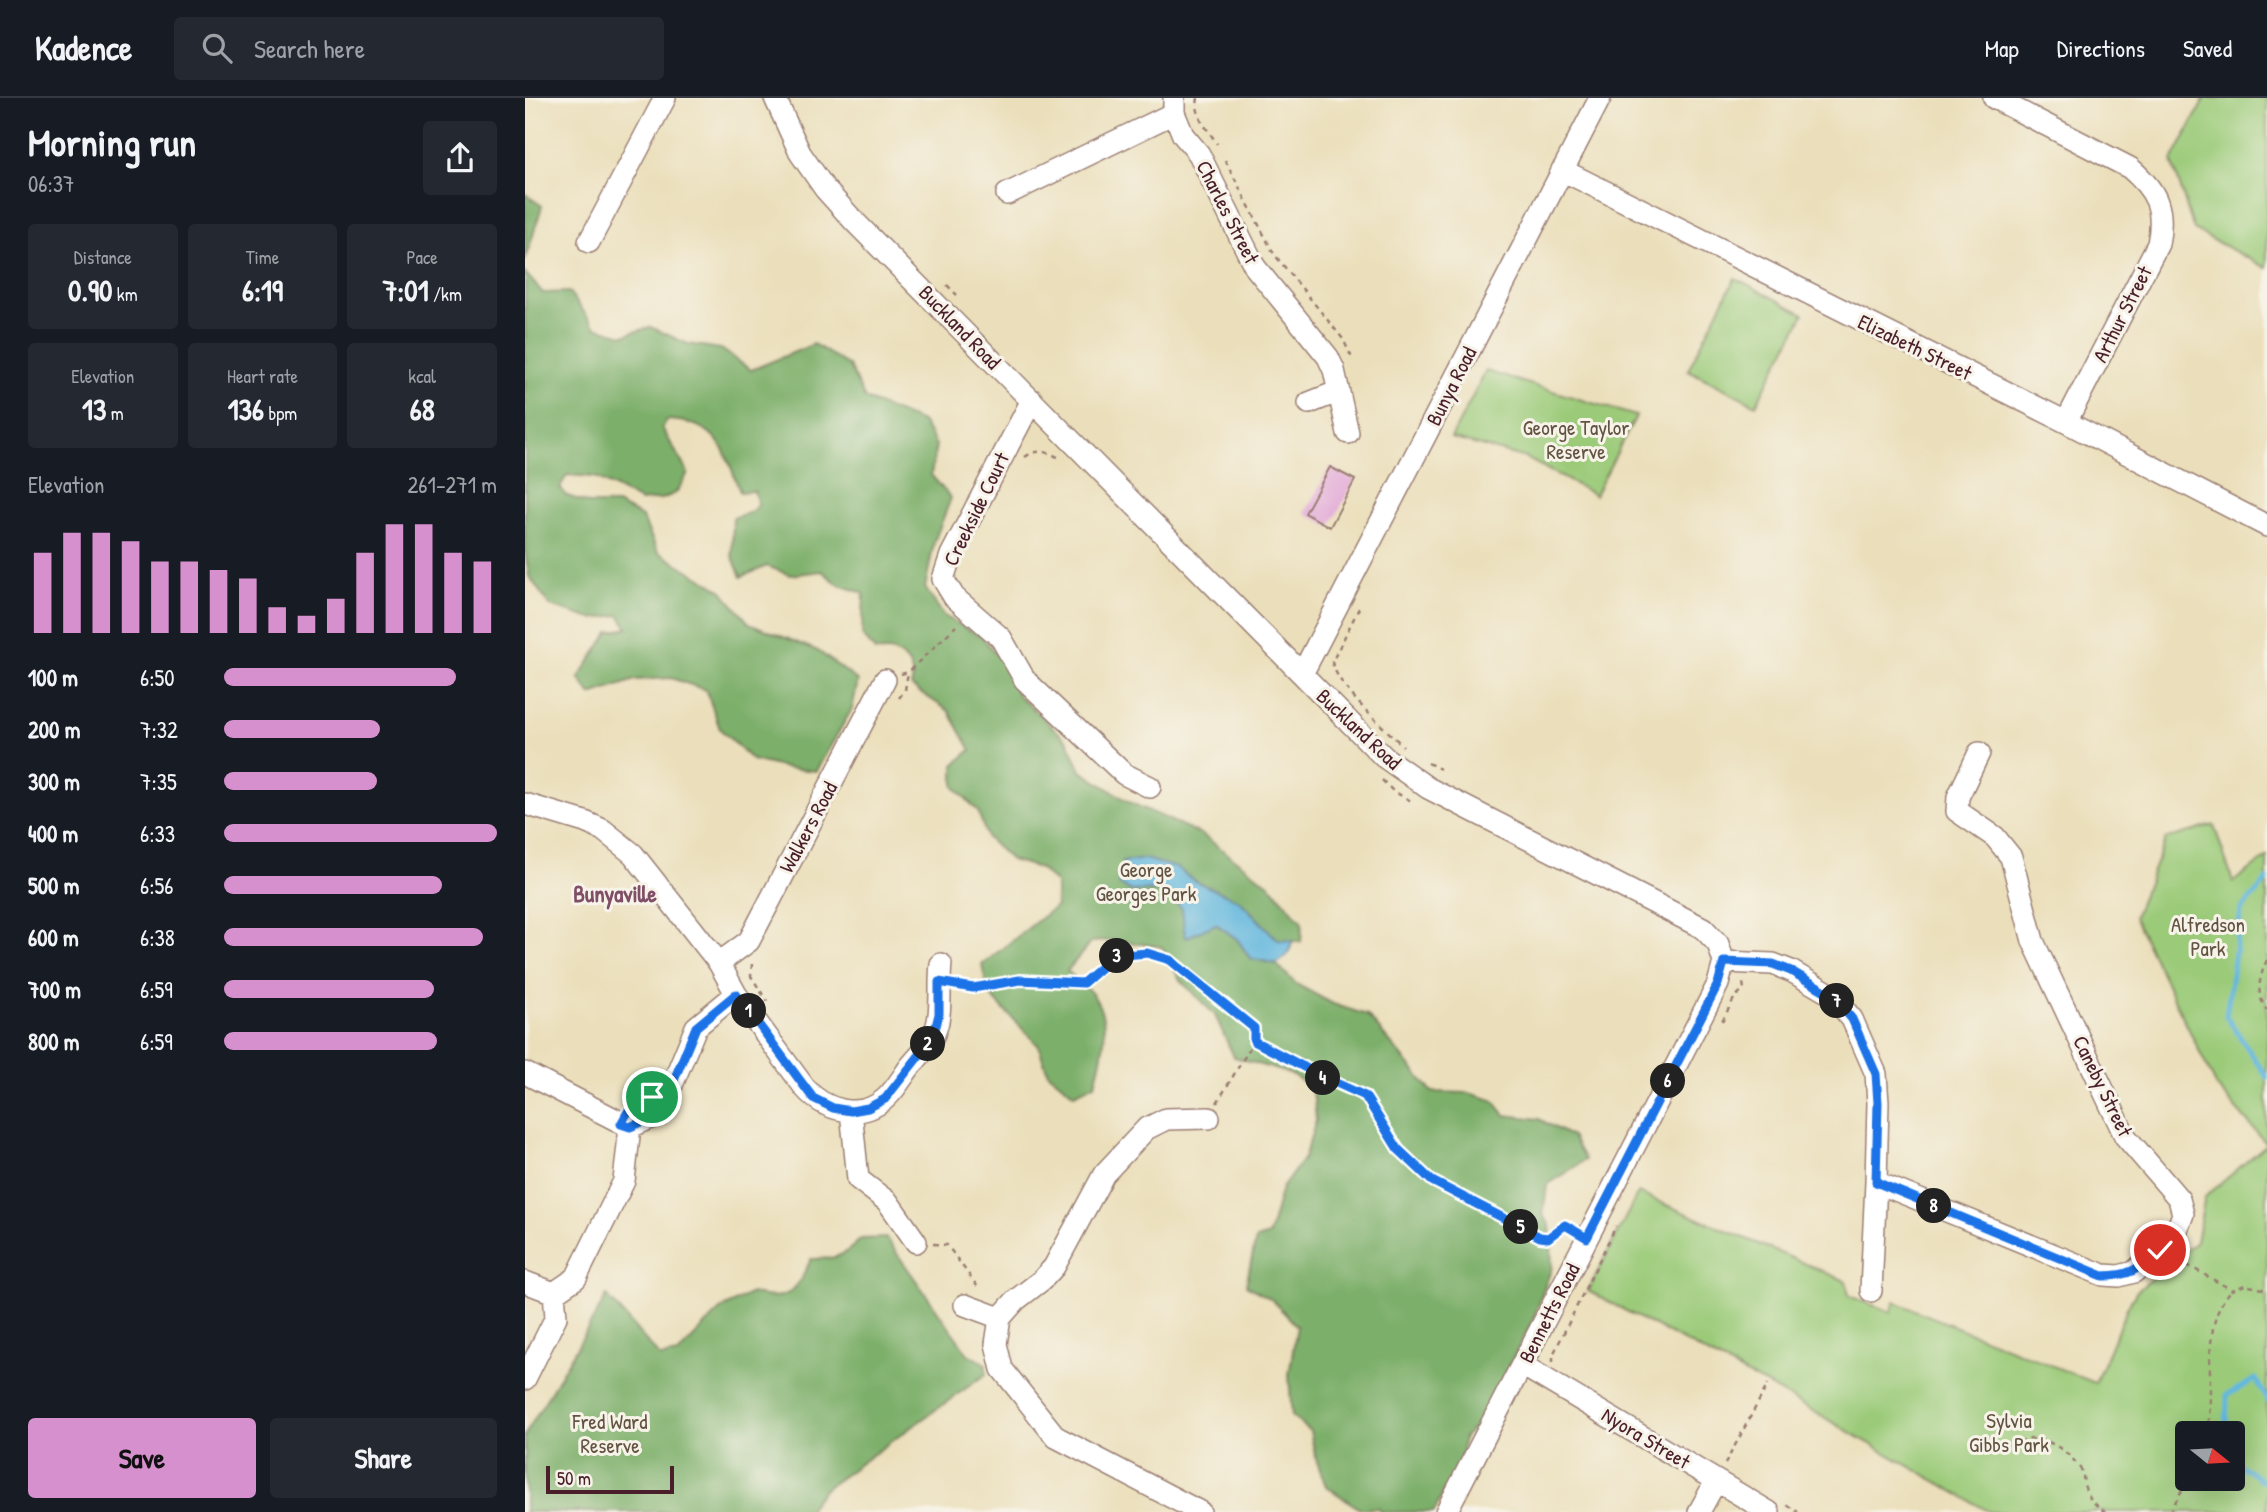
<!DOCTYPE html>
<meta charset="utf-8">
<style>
body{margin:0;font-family:"Patrick Hand",sans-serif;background:#242831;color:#f1f3f6;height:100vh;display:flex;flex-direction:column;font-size:26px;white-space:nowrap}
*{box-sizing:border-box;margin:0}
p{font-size:23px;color:#9ea1a6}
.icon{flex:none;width:38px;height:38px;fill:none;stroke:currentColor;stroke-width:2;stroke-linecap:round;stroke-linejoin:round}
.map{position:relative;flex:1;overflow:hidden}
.side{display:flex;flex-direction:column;background:#171b24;width:525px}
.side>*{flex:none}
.needle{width:46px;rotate:108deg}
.buttons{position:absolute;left:1650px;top:1323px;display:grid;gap:14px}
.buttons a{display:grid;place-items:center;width:70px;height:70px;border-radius:7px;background:#171b24;box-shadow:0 7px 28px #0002;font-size:35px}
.scale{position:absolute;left:21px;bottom:18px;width:128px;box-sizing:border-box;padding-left:7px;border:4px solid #4a1f2b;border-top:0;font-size:19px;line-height:24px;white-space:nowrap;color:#4a1f2b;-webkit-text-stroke:5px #f7f3e8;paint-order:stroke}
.pin{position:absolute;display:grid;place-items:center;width:60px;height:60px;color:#fff;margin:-30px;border:4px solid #fff;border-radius:50%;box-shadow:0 2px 7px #0007}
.km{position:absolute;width:35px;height:35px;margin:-18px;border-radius:50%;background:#222;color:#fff;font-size:19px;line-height:35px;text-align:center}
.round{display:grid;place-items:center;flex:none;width:74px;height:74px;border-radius:7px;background:#242831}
.summary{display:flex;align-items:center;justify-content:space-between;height:119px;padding:0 28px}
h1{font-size:38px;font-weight:700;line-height:52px}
.stats{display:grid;grid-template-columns:repeat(3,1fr);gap:10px;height:119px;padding:7px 28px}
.stats div{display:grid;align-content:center;border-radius:7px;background:#242831;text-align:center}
.stats b{font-size:30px;font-weight:700}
.stats small{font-size:19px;font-weight:400}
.stats p{font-size:19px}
.chart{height:196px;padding:14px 28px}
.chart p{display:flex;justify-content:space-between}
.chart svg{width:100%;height:126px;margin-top:7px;stroke:#d690ce;stroke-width:6}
.primary-button{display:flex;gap:14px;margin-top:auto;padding:14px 28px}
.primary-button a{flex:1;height:80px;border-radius:7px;background:#d690ce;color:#111;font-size:28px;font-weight:700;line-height:80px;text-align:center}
.primary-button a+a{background:#242831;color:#f1f3f6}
ul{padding:0 28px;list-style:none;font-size:23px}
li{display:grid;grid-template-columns:112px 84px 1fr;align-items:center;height:52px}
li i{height:18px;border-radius:9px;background:#d690ce}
header{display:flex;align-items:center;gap:42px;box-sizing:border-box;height:98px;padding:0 35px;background:#171b24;border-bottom:2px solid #363941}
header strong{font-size:33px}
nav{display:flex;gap:38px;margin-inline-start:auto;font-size:24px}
.search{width:490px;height:63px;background:#242831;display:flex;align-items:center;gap:18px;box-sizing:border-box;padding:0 24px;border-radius:7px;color:#9ea1a6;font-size:26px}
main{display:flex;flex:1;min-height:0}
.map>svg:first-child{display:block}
</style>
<header>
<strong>Kadence</strong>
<div class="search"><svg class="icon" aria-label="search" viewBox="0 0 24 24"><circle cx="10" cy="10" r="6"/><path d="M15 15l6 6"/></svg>Search here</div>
<nav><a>Map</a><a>Directions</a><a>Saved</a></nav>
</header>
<main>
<section class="side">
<div class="summary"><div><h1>Morning run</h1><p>06:37</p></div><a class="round"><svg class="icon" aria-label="share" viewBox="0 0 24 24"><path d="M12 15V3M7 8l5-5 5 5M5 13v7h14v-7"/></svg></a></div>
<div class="stats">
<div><p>Distance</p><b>0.90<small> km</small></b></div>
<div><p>Time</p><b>6:19</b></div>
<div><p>Pace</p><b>7:01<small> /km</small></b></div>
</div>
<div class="stats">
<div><p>Elevation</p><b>13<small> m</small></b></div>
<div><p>Heart rate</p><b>136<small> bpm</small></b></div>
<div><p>kcal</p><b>68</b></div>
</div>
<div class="chart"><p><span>Elevation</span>261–271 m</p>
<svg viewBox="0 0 160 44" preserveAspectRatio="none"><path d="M5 44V16M15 44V9M25 44V9M35 44V12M45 44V19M55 44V19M65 44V22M75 44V25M85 44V35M95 44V38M105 44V32M115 44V16M125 44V6M135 44V6M145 44V16M155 44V19"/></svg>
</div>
<ul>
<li><b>100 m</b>6:50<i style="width:85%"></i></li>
<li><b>200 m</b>7:32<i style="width:57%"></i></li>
<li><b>300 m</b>7:35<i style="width:56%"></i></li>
<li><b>400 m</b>6:33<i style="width:100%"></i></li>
<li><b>500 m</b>6:56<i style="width:80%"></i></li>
<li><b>600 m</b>6:38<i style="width:95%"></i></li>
<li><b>700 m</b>6:59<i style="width:77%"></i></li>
<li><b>800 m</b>6:59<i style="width:78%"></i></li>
</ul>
<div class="primary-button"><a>Save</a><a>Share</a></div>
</section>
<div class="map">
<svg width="1742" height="1414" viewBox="0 0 1742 1414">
<rect width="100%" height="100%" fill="#f7f3e8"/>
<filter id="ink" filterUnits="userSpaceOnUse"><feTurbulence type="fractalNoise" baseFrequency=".0143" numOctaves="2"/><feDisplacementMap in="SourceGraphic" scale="14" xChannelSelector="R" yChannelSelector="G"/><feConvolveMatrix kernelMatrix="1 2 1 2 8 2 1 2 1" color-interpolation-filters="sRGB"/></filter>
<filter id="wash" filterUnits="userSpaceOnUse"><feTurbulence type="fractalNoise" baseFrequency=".00686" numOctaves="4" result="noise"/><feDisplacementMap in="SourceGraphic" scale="28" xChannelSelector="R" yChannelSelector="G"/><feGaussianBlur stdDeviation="1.57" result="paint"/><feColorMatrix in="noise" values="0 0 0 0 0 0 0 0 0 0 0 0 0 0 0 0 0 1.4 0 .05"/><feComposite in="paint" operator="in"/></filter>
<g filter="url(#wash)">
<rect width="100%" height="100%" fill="#ebdfbb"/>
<path fill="#9bcb79" stroke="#727552" stroke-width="2" fill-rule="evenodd" d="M1680 0H1742V170L1669 132 1647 63Z
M1210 180 1279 216 1231 307 1163 272Z
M961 273 1111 318 1070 397 1001 360 926 340Z
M1689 727 1708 784 1742 759V1414H1465L1242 1287 1063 1193 1113 1095 1321 1183 1324 1198 1366 1214 1370 1204 1570 1285 1602 1210 1612 1193 1671 1144 1680 1099 1742 1046 1692 989 1609 819 1641 741ZM1662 1335H1708V1381H1662Z"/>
<path fill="#7caf69" stroke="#63674a" stroke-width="2" d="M0 96 17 108 0 163Z
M0 175 18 195 44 194 70 229 98 237 126 229 163 246 196 251 226 272 289 246 324 268 340 301 397 324 411 347 406 377 426 400 409 444 400 490 419 518 457 539 480 567 493 597 543 643 556 673 604 704 676 736 745 787 777 824 776 844 753 842 714 802 669 783 652 770 606 793 640 792 657 811 691 826 712 841 725 860 751 866 771 886 808 906 842 917 907 994 944 995 968 1002 980 1017 1014 1021 1047 1039 1060 1062 1022 1087 1018 1117 1025 1127 1027 1169 1008 1222 955 1324 939 1339 936 1361 909 1414H856L854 1410 835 1411 801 1388 791 1361 785 1333 767 1318 764 1277 772 1228 746 1201 721 1187 731 1141 744 1137 757 1090 779 1060 791 1023 789 1000 784 988 766 976 709 959 690 917 655 882 637 849 589 842 566 844 542 873C551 881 564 890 570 900 587 927 577 958 570 986L549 996 523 975 513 947 463 895 457 867 531 808V785L514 770 486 762 462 740 453 713 429 688V667L446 652 424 613 386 588C391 574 383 559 368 554 363 552 355 554 350 553L337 537 339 495 314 487 297 473 265 477 242 468 216 479 207 457 208 420 226 414 233 407 229 393 215 394C199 350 194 324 142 322L137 330 163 375 151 395 137 401 115 403 70 379 42 377 35 389 40 397 64 406H92L117 419 133 454 196 492 224 525 293 553 333 583 327 611 291 673 261 670 227 662 195 631 181 592 146 580 110 582 66 597 54 580 84 534 103 530 94 517 67 521 25 508 4 478 0 453Z
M361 1140 443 1256 461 1266V1276L298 1392 283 1411 285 1414H0V1337L82 1198 135 1259 153 1256 195 1212 226 1195C263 1206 271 1194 286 1161 311 1161 318 1159 336 1141Z"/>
<path fill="#62b7de" stroke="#566b84" stroke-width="2" d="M620 761 652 770 669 783 714 802 753 842 767 843C765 855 761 860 751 866L725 860 712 841 691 826 660 840 657 811 640 792 606 793 594 787 598 764Z"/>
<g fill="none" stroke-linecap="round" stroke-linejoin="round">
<path stroke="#62b7de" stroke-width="5" d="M1742 782 1716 812 1701 918 1742 979
M1701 1335 1702 1297 1731 1281 1742 1303
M1708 1362 1742 1386"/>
</g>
<g id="blocks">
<path fill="#e1a4d7" d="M805 369 830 382 805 429 780 415Z"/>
</g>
</g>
<g filter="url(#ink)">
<use href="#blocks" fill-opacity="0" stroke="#9a7f73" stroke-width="2"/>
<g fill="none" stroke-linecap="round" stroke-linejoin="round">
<defs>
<path id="minor" d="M250 0 275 55 300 91 328 122 859 659 903 690 1178 830 1193 846 1199 864
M649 0V15L658 37 674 56 730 169 803 259 809 272 823 335
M1469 0 1605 70C1632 93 1640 111 1633 146L1541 324
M1037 72 1541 324 1742 428
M482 96 649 15
M64 144 140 0
M507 302 426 457 418 481 429 499 476 540 500 582 599 676 625 689
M784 305 812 294
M777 576 1075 0
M0 706 60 724 78 732 108 756 194 865 211 896 280 990C300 1013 336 1023 361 1000 370 992 377 980 384 970 391 961 402 951 407 940 419 919 413 890 416 866
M1199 864 1248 866 1266 873 1307 897 1327 921 1351 976 1353 1005 1351 1084 1346 1193
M194 865 224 843 360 582
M0 975 105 1029
M326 1013 333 1081 363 1104 391 1144
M1351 1084 1578 1177 1594 1178 1609 1174 1650 1137 1658 1116 1654 1101 1600 1038 1508 843 1486 759 1470 739 1432 713 1433 699 1454 655
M0 1184 29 1195
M440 1207 475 1220
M997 1267 1244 1414
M0 1281 31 1219 29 1195 51 1180 99 1083 105 1029 135 1016 171 929 211 896
M675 1414 531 1339 477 1271 471 1246 475 1220 491 1202 517 1182 529 1169 579 1076 621 1031 641 1021 684 1020
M921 1414 1193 886 1199 864
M1174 1414 1191 1383"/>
</defs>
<use href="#minor" stroke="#9a7f73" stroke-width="24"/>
<path stroke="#9a7f73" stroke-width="2.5" stroke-dasharray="5 5" stroke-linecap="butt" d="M673 0C669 20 683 30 692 46
M700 62 749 156 818 241 827 260
M422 187 432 197
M500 359C513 350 524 354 536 361
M834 510 807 564C814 592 857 627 878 648
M376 576 383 574 431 528
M374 600 380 592 383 574
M903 665 915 671
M857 682 868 693 886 703
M1742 862C1734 880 1730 896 1742 912
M227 866 226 878 242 903
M435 887 448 890 495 882 558 885 588 858 623 855 645 862 729 930V943L798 979 840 998 873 1051 907 1083 1015 1139 1023 1140 1040 1127 1046 1130
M1197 923 1210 899 1219 891 1218 885
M692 1005 729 943
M408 1146 422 1147 455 1192
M1653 1162 1707 1192 1720 1187 1742 1192
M1028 1264V1257L1091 1128
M1682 1335C1691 1292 1673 1225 1707 1192
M1494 1344C1518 1333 1546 1354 1558 1375 1558 1394 1565 1403 1580 1414
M1200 1366 1243 1286
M1262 1407 1273 1414
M1645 1414 1663 1381"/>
<use href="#minor" stroke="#fff" stroke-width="21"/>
</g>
</g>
<g fill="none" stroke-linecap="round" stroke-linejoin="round" filter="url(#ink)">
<defs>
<path id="route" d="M127 999 120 1008 104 1012 96 1026 105 1029 135 1016 171 929 211 896 288 1000 308 1010 326 1013 343 1010 360 1001 408 940 414 916V884L448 890 495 882 558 885 589 858 622 855 645 862 729 930V943L798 979 840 998 873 1051 907 1083 1015 1139 1023 1140 1040 1127 1062 1140 1193 886 1199 864 1248 866 1266 873 1307 897 1327 921 1351 976 1353 1005 1351 1084 1578 1178C1607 1178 1614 1170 1635 1152"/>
</defs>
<use href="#route" stroke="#fff" stroke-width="14"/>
<use href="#route" stroke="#1a73e8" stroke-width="9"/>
</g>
<g text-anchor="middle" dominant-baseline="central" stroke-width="6" stroke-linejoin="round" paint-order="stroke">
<g font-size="21" fill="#4a1f2b" stroke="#f7f3e8">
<text transform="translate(703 114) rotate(63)">Charles Street</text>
<text transform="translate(1597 216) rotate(-63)">Arthur Street</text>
<text transform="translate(435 229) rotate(46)">Buckland Road</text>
<text transform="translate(1390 249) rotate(26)">Elizabeth Street</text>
<text transform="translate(926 288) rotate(-63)">Bunya Road</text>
<text transform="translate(451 411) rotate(-64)">Creekside Court</text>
<text transform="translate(834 631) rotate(43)">Buckland Road</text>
<text transform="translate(283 729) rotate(-62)">Walkers Road</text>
<text transform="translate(1578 988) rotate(64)">Caneby Street</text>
<text transform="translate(1024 1215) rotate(-63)">Bennetts Road</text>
<text transform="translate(1121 1340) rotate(31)">Nyora Street</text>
</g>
<g font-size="21" fill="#625342" stroke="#f7f3e8">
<text x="1051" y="329">George Taylor<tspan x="1051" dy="24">Reserve</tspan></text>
<text x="621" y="771">George<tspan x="621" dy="24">Georges Park</tspan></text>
<text x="1683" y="826">Alfredson<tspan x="1683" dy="24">Park</tspan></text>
<text x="1484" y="1322">Sylvia<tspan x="1484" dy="24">Gibbs Park</tspan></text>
<text x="85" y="1323">Fred Ward<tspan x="85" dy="24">Reserve</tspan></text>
</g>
<g font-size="23" font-weight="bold" fill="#7f4e67" stroke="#f7f3e8">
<text x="90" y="795">Bunyaville</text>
</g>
</g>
</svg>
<div class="buttons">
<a><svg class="needle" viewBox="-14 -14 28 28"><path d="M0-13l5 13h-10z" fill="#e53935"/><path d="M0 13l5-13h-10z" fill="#9ea1a6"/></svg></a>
</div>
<div class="scale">50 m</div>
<div class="pin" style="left:127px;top:999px;background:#1e9e55"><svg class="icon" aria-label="arrive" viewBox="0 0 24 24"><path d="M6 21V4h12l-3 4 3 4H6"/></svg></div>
<div class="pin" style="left:1635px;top:1152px;background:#d93025"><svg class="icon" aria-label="check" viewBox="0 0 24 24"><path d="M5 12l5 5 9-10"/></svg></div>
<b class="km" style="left:224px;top:913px">1</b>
<b class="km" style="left:403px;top:946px">2</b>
<b class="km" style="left:592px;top:858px">3</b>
<b class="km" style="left:798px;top:980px">4</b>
<b class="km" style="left:996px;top:1129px">5</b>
<b class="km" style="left:1143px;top:983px">6</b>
<b class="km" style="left:1312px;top:903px">7</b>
<b class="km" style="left:1409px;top:1108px">8</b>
</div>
</main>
